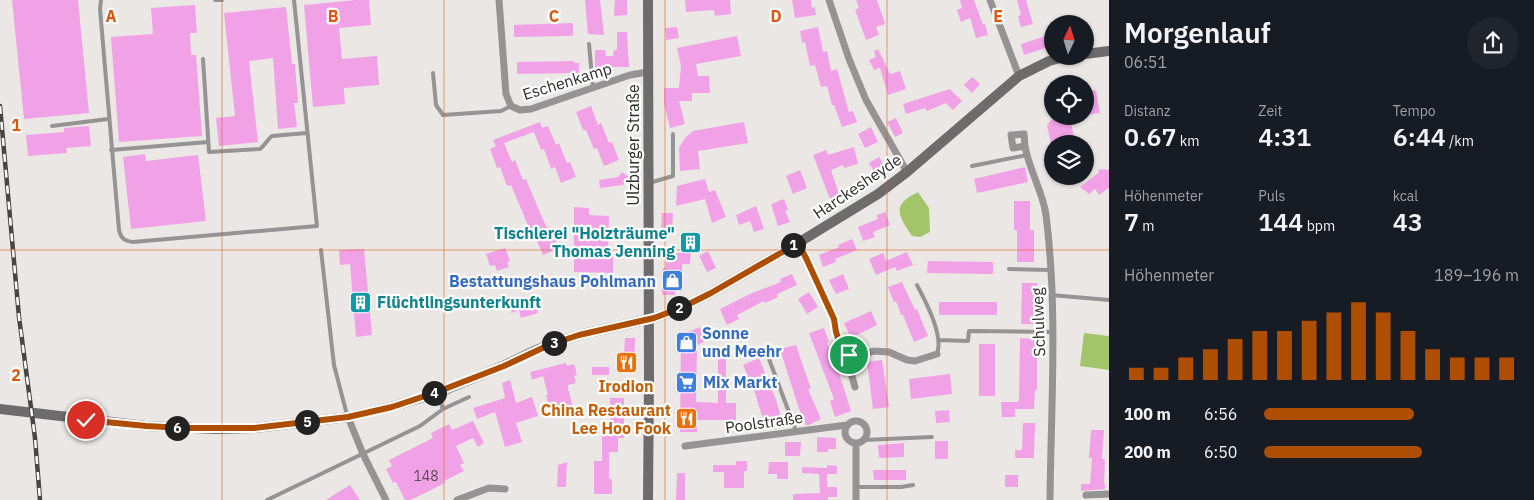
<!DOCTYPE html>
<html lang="de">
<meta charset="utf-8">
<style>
body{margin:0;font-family:"IBM Plex Sans",sans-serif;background:#20242c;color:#f1f3f6;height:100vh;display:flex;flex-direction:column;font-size:19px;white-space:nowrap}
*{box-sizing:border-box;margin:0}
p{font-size:16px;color:#9ea1a6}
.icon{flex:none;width:28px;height:28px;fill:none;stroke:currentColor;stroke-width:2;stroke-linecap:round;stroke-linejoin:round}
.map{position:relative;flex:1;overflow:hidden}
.drawer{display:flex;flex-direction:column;background:#171b24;width:425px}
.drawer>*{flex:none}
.needle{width:32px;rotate:4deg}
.buttons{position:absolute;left:1044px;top:15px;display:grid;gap:10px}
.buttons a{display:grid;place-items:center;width:50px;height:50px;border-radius:50%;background:#171b24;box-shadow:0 1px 4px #0004;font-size:25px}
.pin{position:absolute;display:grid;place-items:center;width:42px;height:42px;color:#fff;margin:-21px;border:2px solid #fff;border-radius:50%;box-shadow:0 1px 5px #0007}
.km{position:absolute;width:25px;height:25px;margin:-12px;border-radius:50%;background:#222;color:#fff;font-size:14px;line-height:25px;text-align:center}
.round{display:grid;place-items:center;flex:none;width:52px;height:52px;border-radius:26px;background:#20242c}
.headline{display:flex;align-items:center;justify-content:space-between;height:85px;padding:0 15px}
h1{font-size:28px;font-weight:600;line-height:38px}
.figures{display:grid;grid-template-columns:repeat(3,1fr);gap:8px;height:85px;padding:5px 15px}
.figures div{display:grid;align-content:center}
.figures b{font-size:25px;font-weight:600}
.figures small{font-size:14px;font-weight:400}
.figures p{font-size:14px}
.chart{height:140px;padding:10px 15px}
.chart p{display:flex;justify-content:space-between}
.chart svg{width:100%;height:90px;margin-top:5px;stroke:#ae4e03;stroke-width:6}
ul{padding:0 15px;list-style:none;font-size:16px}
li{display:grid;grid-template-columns:80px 60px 1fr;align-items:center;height:38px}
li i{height:12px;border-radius:6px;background:#ae4e03}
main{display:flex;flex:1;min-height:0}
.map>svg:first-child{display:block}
</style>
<main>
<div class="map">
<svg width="1109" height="500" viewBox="0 0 1109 500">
<rect width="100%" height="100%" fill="#ebe7e5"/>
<path fill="#a3c569" d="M918 192 929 208 930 232 920 237 912 236C898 215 891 205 918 192Z
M1084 333 1109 336V370L1080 366Z"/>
<path fill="#f1a2e7" d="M12 0H78L89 113 24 119Z
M356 0H369L371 25 339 28 342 59 377 56 379 85 344 88 345 104 313 107 304 5Z
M585 0H600L604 35 588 34Z
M615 0H627V15L614 16Z
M685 0H730L731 14 715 16 714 10 686 12Z
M792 0H811L812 8 815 7 816 15 795 18Z
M856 0H877L885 24 876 27 879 35 866 40 855 10 859 8Z
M960 0H974L983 25 985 24 988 35 976 38 970 18 961 22 957 10 962 8Z
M1017 0H1026L1033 24 1021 27 1018 16 1021 15Z
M195 5 197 33H190L191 55H196L202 136 119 142 111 37 153 34 151 8Z
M286 7 292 64H295L298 103H294L297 127 278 129 273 58 249 61 258 142 219 146 216 118 235 116 224 13Z
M573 23V35L570 36 514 37V25Z
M677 27 679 38 666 40 665 28Z
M818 27 823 52 827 51 831 71 837 69 849 112 853 111 857 122 842 127 834 105H832L827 86 821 87 815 65 810 66 805 42 802 43 800 31Z
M617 32H627L629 67H595V50H605L606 56H613L614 50H617Z
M1049 35 1052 46 1024 55 1021 44Z
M737 36 741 56 696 64 698 76H709L710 93H692V101H679L685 124 670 128 664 103V88H679L681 66 677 48Z
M878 49 890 74 900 71 906 89 888 95 880 68 874 70 869 60 876 57 874 51Z
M574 61V63H579V73L517 74V62Z
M972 77 980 84 972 93 964 85Z
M950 89 962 101 953 110 946 103 927 111 925 108 906 114 903 104Z
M1096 90 1100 113 1085 115V92Z
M591 106 598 125 601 123 609 143 612 142 619 160 604 166 597 148 594 149 586 130H583L576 112Z
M1061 116H1070L1075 144H1051L1047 125 1053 118Z
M896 118 903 133 895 137 887 122Z
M540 122 542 128 548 126 556 145 559 143 567 163 570 162 576 177 561 183 555 167 551 169 544 149 541 150 534 132 504 143 512 162 515 160 523 180 526 179 538 208 547 228 550 227 559 248 543 255 534 234 532 235 511 185 507 186 500 167 497 168 490 149 496 146 493 140Z
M744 122 748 143 698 151 700 169 680 171 679 148 685 138 693 131Z
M89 126 91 146 66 148 67 153 28 156 26 135 64 132V128Z
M871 127 878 142 865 148 858 134Z
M854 147 858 164 844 168 843 165 831 170 839 194 830 199 813 155 826 150 828 155Z
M145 154 146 161 198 155 206 221 131 229 123 157Z
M879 157 885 167 875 173 869 163Z
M1025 167 1028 182 977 193 974 179Z
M1099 169 1109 170V188L1099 195 1095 189 1089 194 1080 187 1098 173Z
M800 170 807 188 793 194 786 176Z
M622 172 629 177 623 185 600 188 599 180 618 177Z
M705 179 709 192 715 190 726 217 712 223 705 199 676 206 677 186Z
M784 199 788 210 785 211 790 222 778 226 771 204Z
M1014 201H1030V230H1034V262H1017V230H1014Z
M756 206 764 229 754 232 750 221 739 225 736 215Z
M574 207 589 208V215L609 216 608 252H613V273L574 272Z
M885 212 890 225 873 232 875 237 863 241 858 227 878 219 877 215Z
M662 213H673L672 231H661Z
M698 233V254L691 239 690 264H682V291H675V295H662L663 268H666V255H668V253H683V234Z
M852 239 857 250 835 259 836 262 823 267 819 255 839 247 838 245Z
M505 248 510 261 507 262 509 267 497 271 495 265 490 266 486 254Z
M364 249 372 335 356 337 350 264 340 265 339 250Z
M708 251 716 268 707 272 699 256Z
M907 252 913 265 897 271 895 267 876 275 869 259 883 253 886 261Z
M928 261 993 262V274L927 273Z
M792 274 797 285 777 294 778 297 765 303 764 301 737 315 739 319 727 325 720 309 750 294 781 282 780 279Z
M843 274 849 289 836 294 829 280Z
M902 282 915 310 917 309 928 336 914 342 903 315H901L896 301 894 302 888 287Z
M1022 283H1037L1036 324H1021Z
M809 292 818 307 807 314 798 299Z
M523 297 524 302 535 299 538 313 521 318 519 310 511 313 513 305 511 300Z
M939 302H997V315H939Z
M871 311 877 325 851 338 844 323Z
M700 327 705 341 687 351H697L696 402 718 403V351H726V403H736V420H697V432H680L681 335Z
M824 328 829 342 827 343 839 373 851 411 835 417 830 401 834 399 809 333Z
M625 338H635L634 371 617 370 618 353H624Z
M1020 338 1037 339V390H1035L1034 409H1015V417H1002L1001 402H1018L1019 399Z
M979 344H995V396H979Z
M796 345 811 389H808L821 419 809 425H806L798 406 780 349Z
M759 358 776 400 783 423 766 429 754 390 743 365Z
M882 360 889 407 873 409 867 362Z
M566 363 567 366 574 364 577 375 574 376 576 383 568 385V388L573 407 557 412 555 405H552L551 402H548L546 395H548L543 376 532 380 530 372Z
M592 367H609V375H592Z
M950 374 952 394 911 399 909 379Z
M510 380 516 403 532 397 538 416 516 423 522 442 505 447 495 412 477 419 473 408 505 398 502 383Z
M610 398H624V438H618V452H609V479H612V494H594V461H602V431H608V421H610Z
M949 410 950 422 936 423 935 411Z
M473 421 484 443 478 447 473 438 456 446 464 463 460 465 464 471 444 481 445 483 421 495 410 500H405L396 482 393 483 386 469 392 466 389 460 433 438 431 433 449 424 452 430Z
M1023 423H1035L1034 458H1015V450H1022Z
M1091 430H1104L1102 459H1105L1104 484H1105V489L1081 491V484H1090L1092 458H1089Z
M817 437 836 438V449H828V452H817Z
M935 441H948V459H935Z
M785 442H801L800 456H785Z
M904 443V457L879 458 878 445Z
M736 461H747V471H744V488H724V472H713V465H736Z
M567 462 566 487H557L558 465Z
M769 462H788V479H777V474H768Z
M827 465 837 466V474H827V487H837V497H828V500H793V494L820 493 819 474 802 473V467L827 468Z
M873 470H906V480H874Z
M677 473H685V500H676Z
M1005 475H1018V487H1005Z
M350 485 360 500H326L340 491Z"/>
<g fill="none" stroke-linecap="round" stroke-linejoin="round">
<path stroke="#959393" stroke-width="4" d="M101 0 100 9 119 230C121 239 125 241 133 242L317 226 294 0
M215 0H222
M589 44 593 88
M203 59 209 152 260 149C265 145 267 140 272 136L307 133
M433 73 436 105 443 115 501 111 511 106
M52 126 108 119
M111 150 208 142
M972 166 1027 155
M649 183 673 176V134
M321 250 334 365 347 415
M1009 269 1050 270
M917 285C926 302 944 336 937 354
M1051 295 1109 300
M939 340 968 341 969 331 1054 332
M769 359 796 431
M438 395 443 409
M864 440 932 437
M856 487H901L913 485
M267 500 420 426 443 409 469 397"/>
<path stroke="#959393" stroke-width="7" d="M499 0 506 94 511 106 520 110 531 109 630 75 648 72
M829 0 849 59 866 100 907 172
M990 0 1019 76
M1024 134 1025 146 1013 148 1011 135Z
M1025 146C1029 170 1043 192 1046 215 1058 310 1051 405 1050 500
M798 243 806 258 834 319 836 331 841 347 845 353 855 357 874 351 889 352 907 360 915 361 937 354
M849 355 848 363 855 387
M348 417 363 454 386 500
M845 432a11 11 0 1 1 22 0a11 11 0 1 1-22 0Z
M856 443V500
M685 446 847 425
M1086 495 1109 494
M457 500 489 488 505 489"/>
<path stroke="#6d6b6b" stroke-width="10" d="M648 0 649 378 648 500
M1085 54 1109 51
M0 409 146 426 216 429 255 428 348 417 391 407 437 393 503 366 534 351 549 345 579 335 654 318 683 307 711 293 798 243 878 194 907 172 1019 76 1049 61 1068 56"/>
<defs>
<path id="rail" d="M0 106 19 317 35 438 40 500"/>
</defs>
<use href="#rail" stroke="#484544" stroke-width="4.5"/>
<use href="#rail" stroke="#fff" stroke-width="2.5" stroke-dasharray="8" stroke-linecap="butt"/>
</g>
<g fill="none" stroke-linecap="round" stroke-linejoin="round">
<defs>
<path id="route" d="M86 420 146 426 185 428H254L348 417 392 407 437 392 504 366 549 345 579 335 654 318 683 307 711 293 798 243 806 258 834 319 836 332 841 347 849 355"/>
</defs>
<use href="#route" stroke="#fff" stroke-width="10"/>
<use href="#route" stroke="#ae4e03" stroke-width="6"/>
</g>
<path fill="none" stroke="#df570d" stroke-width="1" stroke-opacity="0.55" d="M222 0V500M444 0V500M665 0V500M887 0V500M0 250H1109"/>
<defs>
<symbol id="building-square" viewBox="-11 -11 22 22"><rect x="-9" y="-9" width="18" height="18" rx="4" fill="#0f9aa8" stroke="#fff"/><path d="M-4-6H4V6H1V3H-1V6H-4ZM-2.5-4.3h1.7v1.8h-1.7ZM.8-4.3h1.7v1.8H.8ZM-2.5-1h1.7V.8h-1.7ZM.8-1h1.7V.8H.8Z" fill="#fff"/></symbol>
<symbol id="shop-square" viewBox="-11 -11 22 22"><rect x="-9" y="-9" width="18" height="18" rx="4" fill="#3f7fe0" stroke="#fff"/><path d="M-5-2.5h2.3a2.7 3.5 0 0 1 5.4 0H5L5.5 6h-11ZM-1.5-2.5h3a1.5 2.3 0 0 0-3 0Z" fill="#fff"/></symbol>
<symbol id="restaurant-square" viewBox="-11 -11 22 22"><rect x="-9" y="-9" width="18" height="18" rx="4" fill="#e8710a" stroke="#fff"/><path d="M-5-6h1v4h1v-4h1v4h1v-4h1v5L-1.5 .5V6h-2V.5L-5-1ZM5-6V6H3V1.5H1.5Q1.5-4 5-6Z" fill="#fff"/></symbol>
<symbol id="supermarket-square" viewBox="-11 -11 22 22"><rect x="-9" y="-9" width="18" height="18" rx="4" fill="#3f7fe0" stroke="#fff"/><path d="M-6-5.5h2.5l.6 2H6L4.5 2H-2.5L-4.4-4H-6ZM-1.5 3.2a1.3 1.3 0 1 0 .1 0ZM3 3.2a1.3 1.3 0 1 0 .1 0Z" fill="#fff"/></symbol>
</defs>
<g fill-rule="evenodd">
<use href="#building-square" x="678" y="230" width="25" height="25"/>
<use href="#shop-square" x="660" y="268" width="25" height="25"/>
<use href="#building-square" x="348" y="290" width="25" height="25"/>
<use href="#shop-square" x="674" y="330" width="25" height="25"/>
<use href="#restaurant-square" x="614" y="350" width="25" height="25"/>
<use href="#supermarket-square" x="674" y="370" width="25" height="25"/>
<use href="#restaurant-square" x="674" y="406" width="25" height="25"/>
</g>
<g text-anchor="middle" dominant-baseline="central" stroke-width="4.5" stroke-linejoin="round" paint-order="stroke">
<g font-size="14" fill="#5d4858">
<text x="426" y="476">148</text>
</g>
<g font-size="16" fill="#2c2a29" stroke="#fff">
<text transform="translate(567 81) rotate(-17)">Eschenkamp</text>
<text transform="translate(633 145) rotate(-90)">Ulzburger Straße</text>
<text transform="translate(857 186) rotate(-34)">Harckesheyde</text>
<text transform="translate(1038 322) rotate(-92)">Schulweg</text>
<text transform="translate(764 422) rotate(-8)">Poolstraße</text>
</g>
<g font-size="16" font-weight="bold" fill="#0d838f" stroke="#fff" text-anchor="end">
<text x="675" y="233">Tischlerei "Holzträume"<tspan x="675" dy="18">Thomas Jenning</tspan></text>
<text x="377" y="302" text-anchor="start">Flüchtlingsunterkunft</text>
</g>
<g font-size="16" font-weight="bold" fill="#366cbe" stroke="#fff" text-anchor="start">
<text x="656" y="281" text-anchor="end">Bestattungshaus Pohlmann</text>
<text x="702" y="333">Sonne<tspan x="702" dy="18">und Meehr</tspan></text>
<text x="703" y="382">Mix Markt</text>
</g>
<g font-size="16" font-weight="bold" fill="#c56008" stroke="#fff">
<text x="626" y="386">Irodion</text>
<text x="671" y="410" text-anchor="end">China Restaurant<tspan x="671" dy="18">Lee Hoo Fook</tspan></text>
</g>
</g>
<g font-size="16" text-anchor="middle" font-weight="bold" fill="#df570d" stroke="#fff" stroke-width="4.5" stroke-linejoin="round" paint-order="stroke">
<text x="111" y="22">A</text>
<text x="333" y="22">B</text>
<text x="554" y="22">C</text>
<text x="776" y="22">D</text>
<text x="998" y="22">E</text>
<text x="16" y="131">1</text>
<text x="16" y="381">2</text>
</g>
</svg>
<div class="buttons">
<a><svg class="needle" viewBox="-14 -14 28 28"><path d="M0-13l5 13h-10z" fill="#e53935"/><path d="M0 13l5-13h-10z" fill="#9ea1a6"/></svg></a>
<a><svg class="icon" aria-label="locate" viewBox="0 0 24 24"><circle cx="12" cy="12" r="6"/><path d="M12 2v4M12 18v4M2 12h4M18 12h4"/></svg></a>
<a><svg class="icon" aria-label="layers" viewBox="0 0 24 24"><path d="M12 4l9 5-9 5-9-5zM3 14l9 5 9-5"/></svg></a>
</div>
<div class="pin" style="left:849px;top:355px;background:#1e9e55"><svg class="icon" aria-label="arrive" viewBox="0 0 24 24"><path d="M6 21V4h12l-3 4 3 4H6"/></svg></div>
<div class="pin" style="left:86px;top:420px;background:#d93025"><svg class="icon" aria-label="check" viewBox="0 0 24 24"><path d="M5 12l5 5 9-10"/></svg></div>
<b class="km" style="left:793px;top:245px">1</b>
<b class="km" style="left:679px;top:308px">2</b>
<b class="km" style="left:554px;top:343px">3</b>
<b class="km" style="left:434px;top:393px">4</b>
<b class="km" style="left:307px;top:422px">5</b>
<b class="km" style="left:177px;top:428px">6</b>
</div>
<section class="drawer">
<div class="headline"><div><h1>Morgenlauf</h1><p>06:51</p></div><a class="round"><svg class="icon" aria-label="share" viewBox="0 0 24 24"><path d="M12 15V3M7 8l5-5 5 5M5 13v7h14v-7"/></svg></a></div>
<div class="figures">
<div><p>Distanz</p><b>0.67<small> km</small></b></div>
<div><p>Zeit</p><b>4:31</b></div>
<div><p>Tempo</p><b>6:44<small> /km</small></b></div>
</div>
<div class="figures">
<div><p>Höhenmeter</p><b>7<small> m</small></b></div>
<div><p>Puls</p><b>144<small> bpm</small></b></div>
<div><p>kcal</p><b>43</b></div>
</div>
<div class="chart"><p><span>Höhenmeter</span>189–196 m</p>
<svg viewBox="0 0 160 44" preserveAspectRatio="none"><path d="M5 44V38M15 44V38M25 44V33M35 44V29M45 44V24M55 44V20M65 44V20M75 44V15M85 44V11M95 44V6M105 44V11M115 44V20M125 44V29M135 44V33M145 44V33M155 44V33"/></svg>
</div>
<ul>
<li><b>100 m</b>6:56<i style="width:59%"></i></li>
<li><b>200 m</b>6:50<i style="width:62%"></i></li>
</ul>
</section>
</main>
